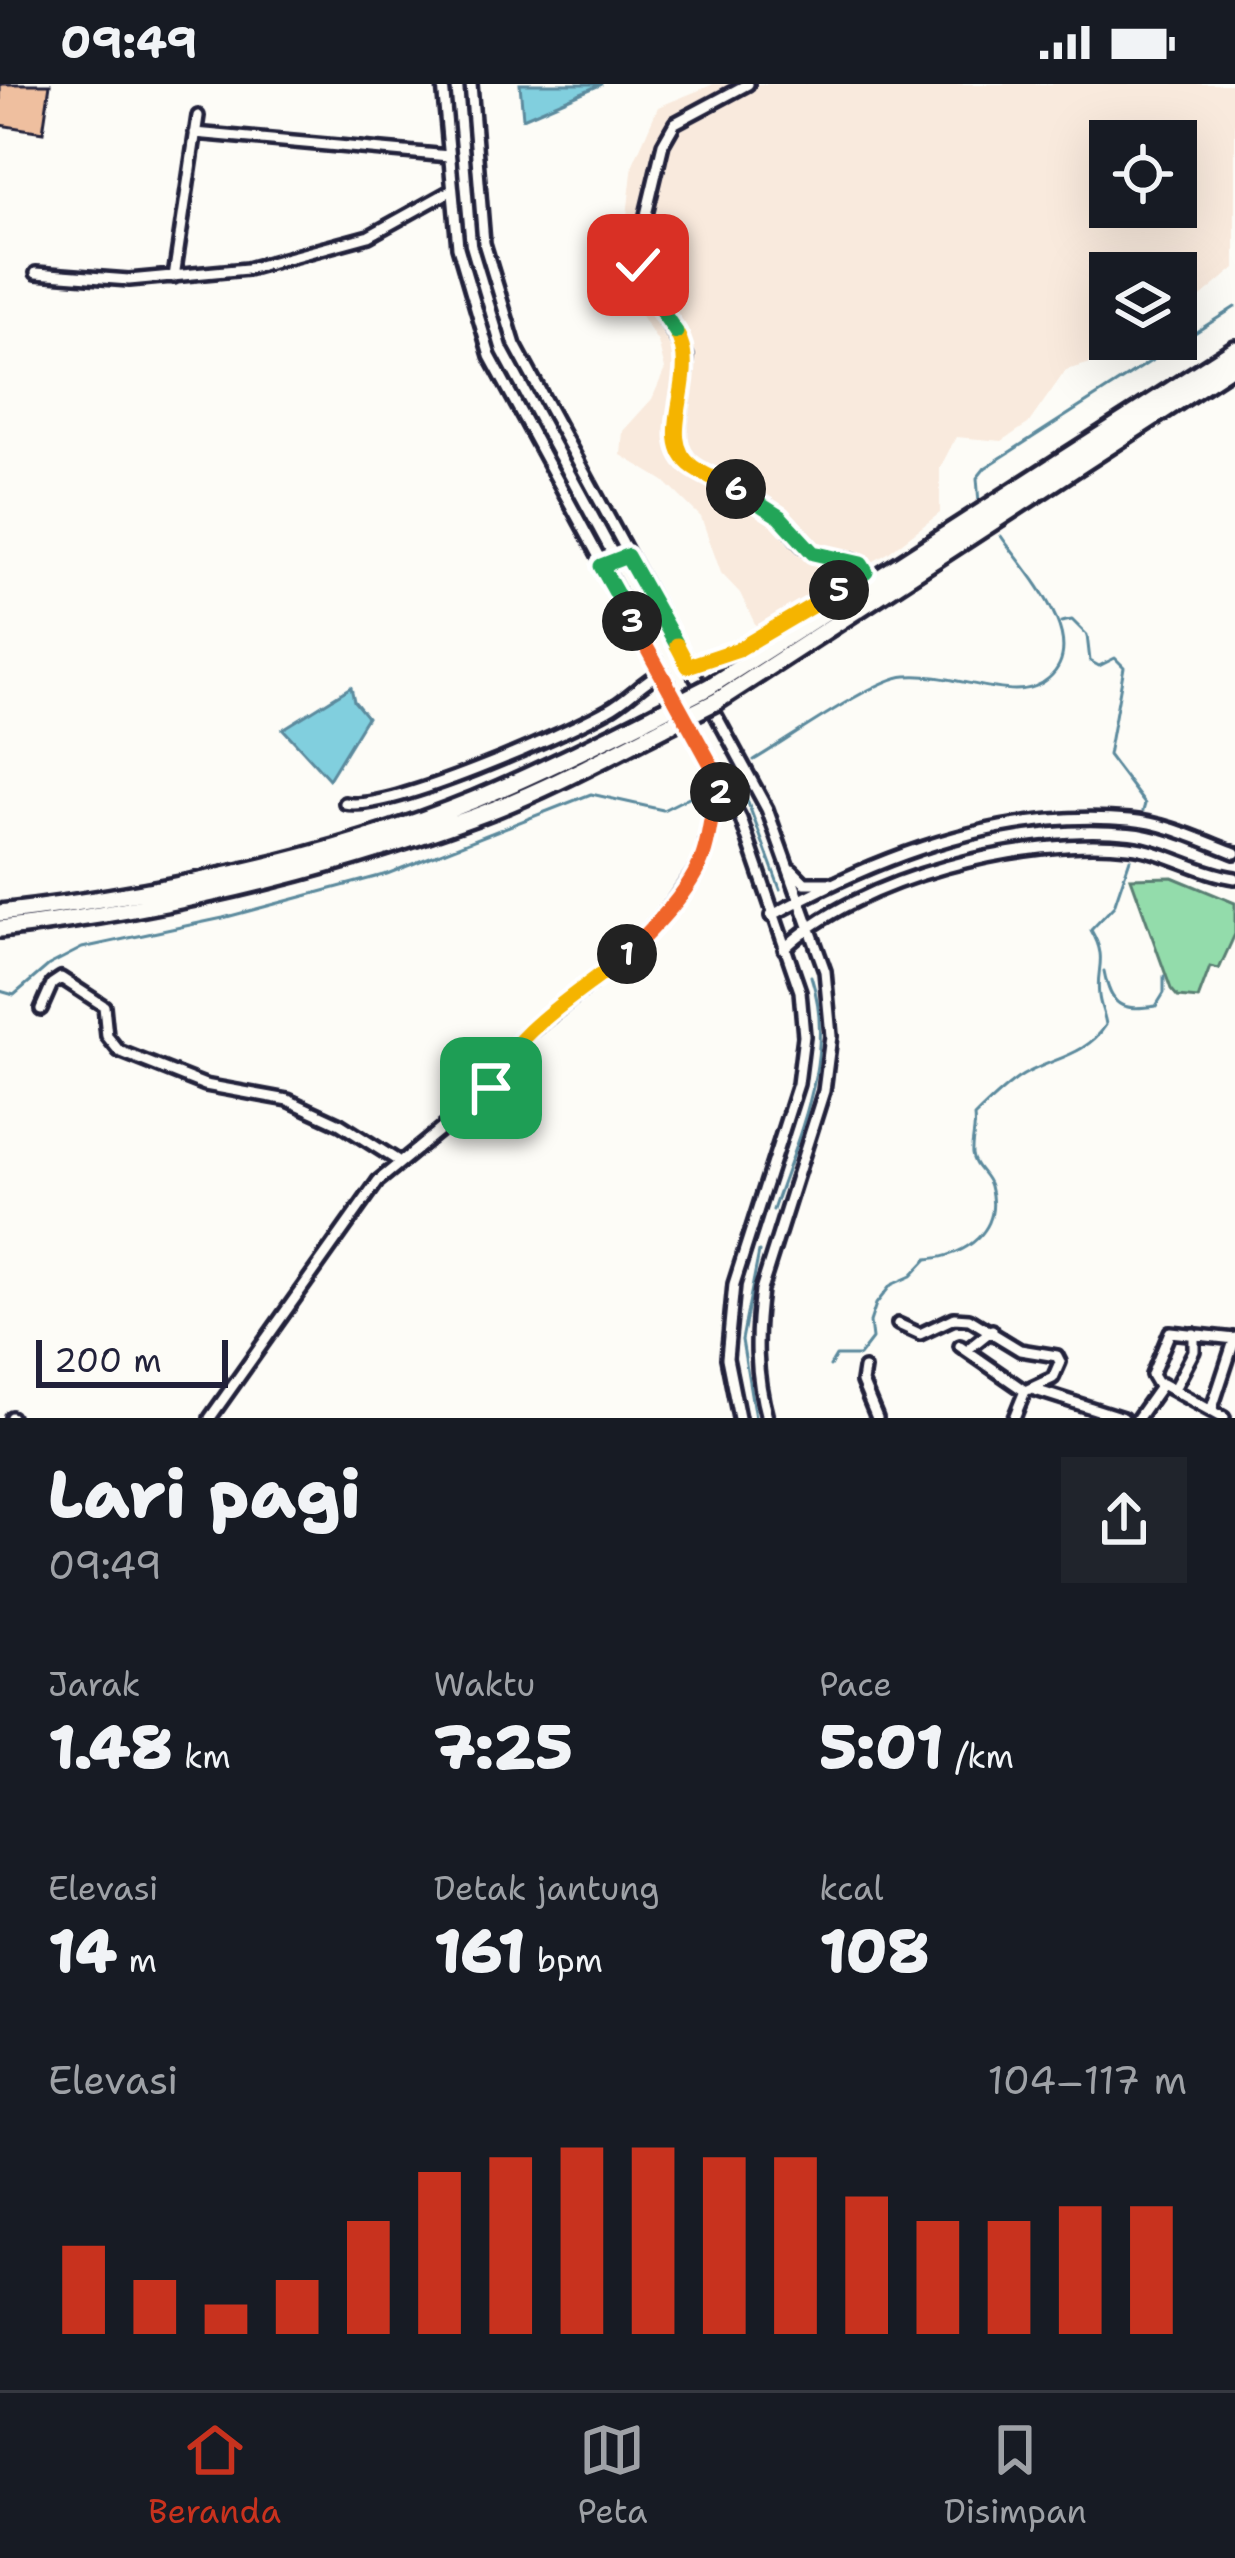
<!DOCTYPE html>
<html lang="id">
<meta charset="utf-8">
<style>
body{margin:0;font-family:"Shantell Sans",sans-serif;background:#20242c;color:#f1f3f6;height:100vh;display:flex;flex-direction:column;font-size:45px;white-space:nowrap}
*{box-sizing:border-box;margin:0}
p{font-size:39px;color:#9ea1a6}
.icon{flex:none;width:66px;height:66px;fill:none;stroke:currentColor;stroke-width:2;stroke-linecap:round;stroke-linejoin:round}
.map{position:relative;height:1334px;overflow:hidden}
.panel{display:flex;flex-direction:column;background:#171b24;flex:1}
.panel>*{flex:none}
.tools{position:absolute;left:1089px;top:36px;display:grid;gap:24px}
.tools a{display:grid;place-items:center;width:108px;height:108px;border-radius:0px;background:#171b24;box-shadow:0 12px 48px #0002;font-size:60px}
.scale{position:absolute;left:36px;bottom:30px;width:192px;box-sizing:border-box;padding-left:12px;border:6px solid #22223b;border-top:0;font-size:33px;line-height:42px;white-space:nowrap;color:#22223b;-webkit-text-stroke:9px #fdfcf7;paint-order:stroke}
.pin{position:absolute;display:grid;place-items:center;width:102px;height:102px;color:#fff;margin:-51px;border-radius:24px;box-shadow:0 6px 18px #0006}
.km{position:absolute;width:60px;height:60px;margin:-30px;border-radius:50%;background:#222;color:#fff;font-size:33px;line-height:60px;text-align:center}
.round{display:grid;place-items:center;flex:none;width:126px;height:126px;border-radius:0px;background:#20242c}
.head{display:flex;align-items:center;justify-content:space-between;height:204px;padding:0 48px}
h1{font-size:66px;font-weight:800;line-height:90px}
.stats{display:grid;grid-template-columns:repeat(3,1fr);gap:18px;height:204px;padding:12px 48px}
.stats div{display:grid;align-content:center}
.stats b{font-size:60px;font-weight:800}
.stats small{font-size:33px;font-weight:400}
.stats p{font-size:33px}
.chart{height:336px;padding:24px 48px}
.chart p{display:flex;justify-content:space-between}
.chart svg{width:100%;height:216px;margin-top:12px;stroke:#c8321e;stroke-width:6}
.status{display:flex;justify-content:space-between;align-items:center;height:84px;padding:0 60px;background:#171b24;direction:ltr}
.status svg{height:33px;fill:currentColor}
.tab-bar{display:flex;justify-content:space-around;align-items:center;height:168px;border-top:3px solid #363941;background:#171b24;font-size:33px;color:#9ea1a6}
.tab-bar a{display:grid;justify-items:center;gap:6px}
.tab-bar .selected{color:#c8321e}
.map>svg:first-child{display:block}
</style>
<div class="status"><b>09:49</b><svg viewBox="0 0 49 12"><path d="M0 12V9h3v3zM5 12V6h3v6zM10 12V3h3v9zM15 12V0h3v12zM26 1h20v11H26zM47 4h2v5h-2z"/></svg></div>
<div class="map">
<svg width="1235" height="1334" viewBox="0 0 1235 1334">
<rect width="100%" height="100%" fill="#fdfcf7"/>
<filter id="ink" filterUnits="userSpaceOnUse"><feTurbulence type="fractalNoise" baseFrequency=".00833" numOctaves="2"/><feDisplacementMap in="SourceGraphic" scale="24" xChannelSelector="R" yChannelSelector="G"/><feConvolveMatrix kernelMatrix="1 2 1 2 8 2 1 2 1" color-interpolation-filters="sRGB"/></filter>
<g filter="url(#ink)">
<path fill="#f9eadd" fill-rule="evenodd" d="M714 0H1235V184L1176 234V189H1110V255H1145L1120 271 1066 286 1028 340 1002 357 956 353 940 384V429L888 469 757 544 740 509 721 489 701 433 664 397 621 371 623 347 652 315 665 285 658 258 631 216 621 183 633 80 658 23ZM1110 57H1176V123H1110Z"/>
<path fill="#93dcab" stroke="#5a7f73" stroke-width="3" d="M1172 793 1235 819V850L1219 885 1210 883 1198 915 1178 913 1171 905 1131 794Z"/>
<path fill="#81cfde" stroke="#5b8a9d" stroke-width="3" d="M520 0H602L523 34Z
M351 603 354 617 367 633 329 695 283 645Z"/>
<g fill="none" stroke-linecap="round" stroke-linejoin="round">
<path stroke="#5b8a9d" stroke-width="3" d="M979 419 977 394 985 384 1235 223
M1061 538 1072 536 1087 551 1090 577 1099 582 1115 574 1124 583 1108 671 1145 720 1143 727
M754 676C785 658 875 594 906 592 942 589 979 605 1015 606 1027 606 1039 603 1049 594 1092 556 1024 486 1001 452
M741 700 780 805
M1104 887C1111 923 1121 927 1156 922L1164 909V892
M0 907 14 911 49 881 82 864 223 834 387 790 591 710 663 726 711 702
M773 1126C798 1052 837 971 811 892
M830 1282 836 1272H859L872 1255 870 1238 876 1220 891 1201 911 1192 927 1175C965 1172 1003 1147 990 1102 987 1090 973 1083 972 1070 971 1057 976 1047 974 1033 986 1021 1003 1005 1017 995 1048 974 1085 974 1106 941 1105 931 1100 922 1099 912 1095 883 1109 877 1091 846L1114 822 1130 775
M755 1334 742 1256 759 1168"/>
</g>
<path fill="#efbf9f" stroke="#22223b" stroke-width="3" d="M0 0H50L43 48 0 41Z"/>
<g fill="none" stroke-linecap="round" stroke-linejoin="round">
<defs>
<path id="minor" d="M443 0 458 163 490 272 741 735 800 907 804 952 798 1000 734 1200 727 1274 739 1334
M471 0 484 159 515 261 767 725 825 887 831 952 824 1007 761 1206C755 1252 755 1290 767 1334
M195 49 449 72
M36 189 129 196 247 185 369 152 452 106
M174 193 198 32
M688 582 739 565 866 488C855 468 833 478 815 470 797 462 789 441 775 429 745 404 692 397 676 359L687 272 639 191 640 156 663 60 675 39 748 0
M345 719C387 729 565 650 608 626 627 616 641 599 661 588
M792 786 805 799H829
M771 832C878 772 1005 724 1130 736 1166 739 1201 756 1235 769
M784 865C856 794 1029 751 1129 763 1166 767 1198 789 1235 794
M41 925 52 900 61 894 104 922 107 952 119 967 205 1001 288 1016 340 1040 400 1078
M898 1240 920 1250 954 1234 969 1235 1020 1266 1057 1272 1060 1278 1053 1294 1025 1307 1014 1334
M960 1262 1025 1307
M967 1266 992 1246
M864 1285 862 1298 877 1334
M1158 1301 1152 1291 1170 1248 1235 1255
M1032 1305 1123 1334
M1174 1305 1194 1267V1250
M1211 1327 1235 1254
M11 1334V1333
M210 1334 378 1097 491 1004 496 988 522 955 625 872 668 825 701 778 720 702
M1138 1334 1162 1300 1224 1334"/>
<path id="highway" d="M709 603 1235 265
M717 617 1235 280
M0 829C160 810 325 777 474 716 537 690 598 659 658 629
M0 845C162 826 320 789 474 733 540 709 603 675 665 643"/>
</defs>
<use href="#minor" stroke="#22223b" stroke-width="18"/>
<use href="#highway" stroke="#22223b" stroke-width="24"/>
<use href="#minor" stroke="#fdfcf7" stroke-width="9"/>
<use href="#highway" stroke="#fdfcf7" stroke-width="15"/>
<defs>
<path id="highway-bridge" d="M658 629 709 603
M665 643 717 617"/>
</defs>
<use href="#highway-bridge" stroke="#22223b" stroke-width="24" stroke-linecap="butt"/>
<use href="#highway-bridge" stroke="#fdfcf7" stroke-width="15"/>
</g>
</g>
<g fill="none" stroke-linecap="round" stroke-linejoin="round" filter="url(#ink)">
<defs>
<path id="split-1" d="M491 1004C511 946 582 909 627 870"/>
<path id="split-2" d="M627 870C653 844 690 808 703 772 711 750 709 729 720 708"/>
<path id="split-3" d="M632 537 720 697V708"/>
<path id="split-4" d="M632 537 601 482 627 472 677 561"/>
<path id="split-5" d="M677 561 688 582 739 565 839 506"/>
<path id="split-6" d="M736 405 780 433 813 469 861 480 866 488 839 506"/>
<path id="split-7" d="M676 248C703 292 652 354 693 383 706 392 722 398 736 405"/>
<path id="split-8" d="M638 181 646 204 676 248"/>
</defs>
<use href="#split-1" stroke="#fff" stroke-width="24"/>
<use href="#split-2" stroke="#fff" stroke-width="24"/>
<use href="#split-3" stroke="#fff" stroke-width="24"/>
<use href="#split-4" stroke="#fff" stroke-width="24"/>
<use href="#split-5" stroke="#fff" stroke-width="24"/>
<use href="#split-6" stroke="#fff" stroke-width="24"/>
<use href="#split-7" stroke="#fff" stroke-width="24"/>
<use href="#split-8" stroke="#fff" stroke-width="24"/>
<use href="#split-1" stroke="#f5b400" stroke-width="15"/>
<use href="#split-2" stroke="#f0652b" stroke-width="15"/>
<use href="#split-3" stroke="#f0652b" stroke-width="15"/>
<use href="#split-4" stroke="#22a559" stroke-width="15"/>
<use href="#split-5" stroke="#f5b400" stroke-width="15"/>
<use href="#split-6" stroke="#22a559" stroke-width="15"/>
<use href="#split-7" stroke="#f5b400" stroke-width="15"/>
<use href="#split-8" stroke="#22a559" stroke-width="15"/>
</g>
</svg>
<div class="tools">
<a><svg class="icon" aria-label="locate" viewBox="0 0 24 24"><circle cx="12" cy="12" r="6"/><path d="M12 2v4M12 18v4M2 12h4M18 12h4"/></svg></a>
<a><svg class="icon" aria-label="layers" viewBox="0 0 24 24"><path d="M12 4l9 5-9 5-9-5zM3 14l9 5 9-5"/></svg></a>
</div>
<div class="scale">200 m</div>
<div class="pin" style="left:491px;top:1004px;background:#1e9e55"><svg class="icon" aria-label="arrive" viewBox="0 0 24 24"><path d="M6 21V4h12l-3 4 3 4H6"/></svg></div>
<div class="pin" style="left:638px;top:181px;background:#d93025"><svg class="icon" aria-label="check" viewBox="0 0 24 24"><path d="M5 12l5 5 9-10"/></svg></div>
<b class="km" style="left:627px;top:870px">1</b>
<b class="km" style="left:720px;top:708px">2</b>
<b class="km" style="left:632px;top:537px">3</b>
<b class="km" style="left:839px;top:506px">5</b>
<b class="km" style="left:736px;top:405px">6</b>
</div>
<section class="panel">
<div class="head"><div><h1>Lari pagi</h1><p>09:49</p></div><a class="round"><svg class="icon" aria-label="share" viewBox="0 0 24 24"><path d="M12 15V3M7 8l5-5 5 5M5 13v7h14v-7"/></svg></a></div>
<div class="stats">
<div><p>Jarak</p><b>1.48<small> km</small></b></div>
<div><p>Waktu</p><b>7:25</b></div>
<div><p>Pace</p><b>5:01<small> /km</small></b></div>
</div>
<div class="stats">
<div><p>Elevasi</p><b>14<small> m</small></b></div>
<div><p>Detak jantung</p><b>161<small> bpm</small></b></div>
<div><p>kcal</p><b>108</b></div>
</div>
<div class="chart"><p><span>Elevasi</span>104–117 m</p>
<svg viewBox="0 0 160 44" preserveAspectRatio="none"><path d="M5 44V26M15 44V33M25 44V38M35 44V33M45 44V21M55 44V11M65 44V8M75 44V6M85 44V6M95 44V8M105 44V8M115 44V16M125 44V21M135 44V21M145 44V18M155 44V18"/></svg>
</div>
</section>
<nav class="tab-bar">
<a class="selected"><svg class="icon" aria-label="home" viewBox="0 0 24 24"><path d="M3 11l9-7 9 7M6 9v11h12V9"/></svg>Beranda</a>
<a><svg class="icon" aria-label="map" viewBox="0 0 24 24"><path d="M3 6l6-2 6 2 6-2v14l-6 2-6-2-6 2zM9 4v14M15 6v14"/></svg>Peta</a>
<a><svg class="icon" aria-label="saved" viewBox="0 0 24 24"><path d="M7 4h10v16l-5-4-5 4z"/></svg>Disimpan</a>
</nav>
